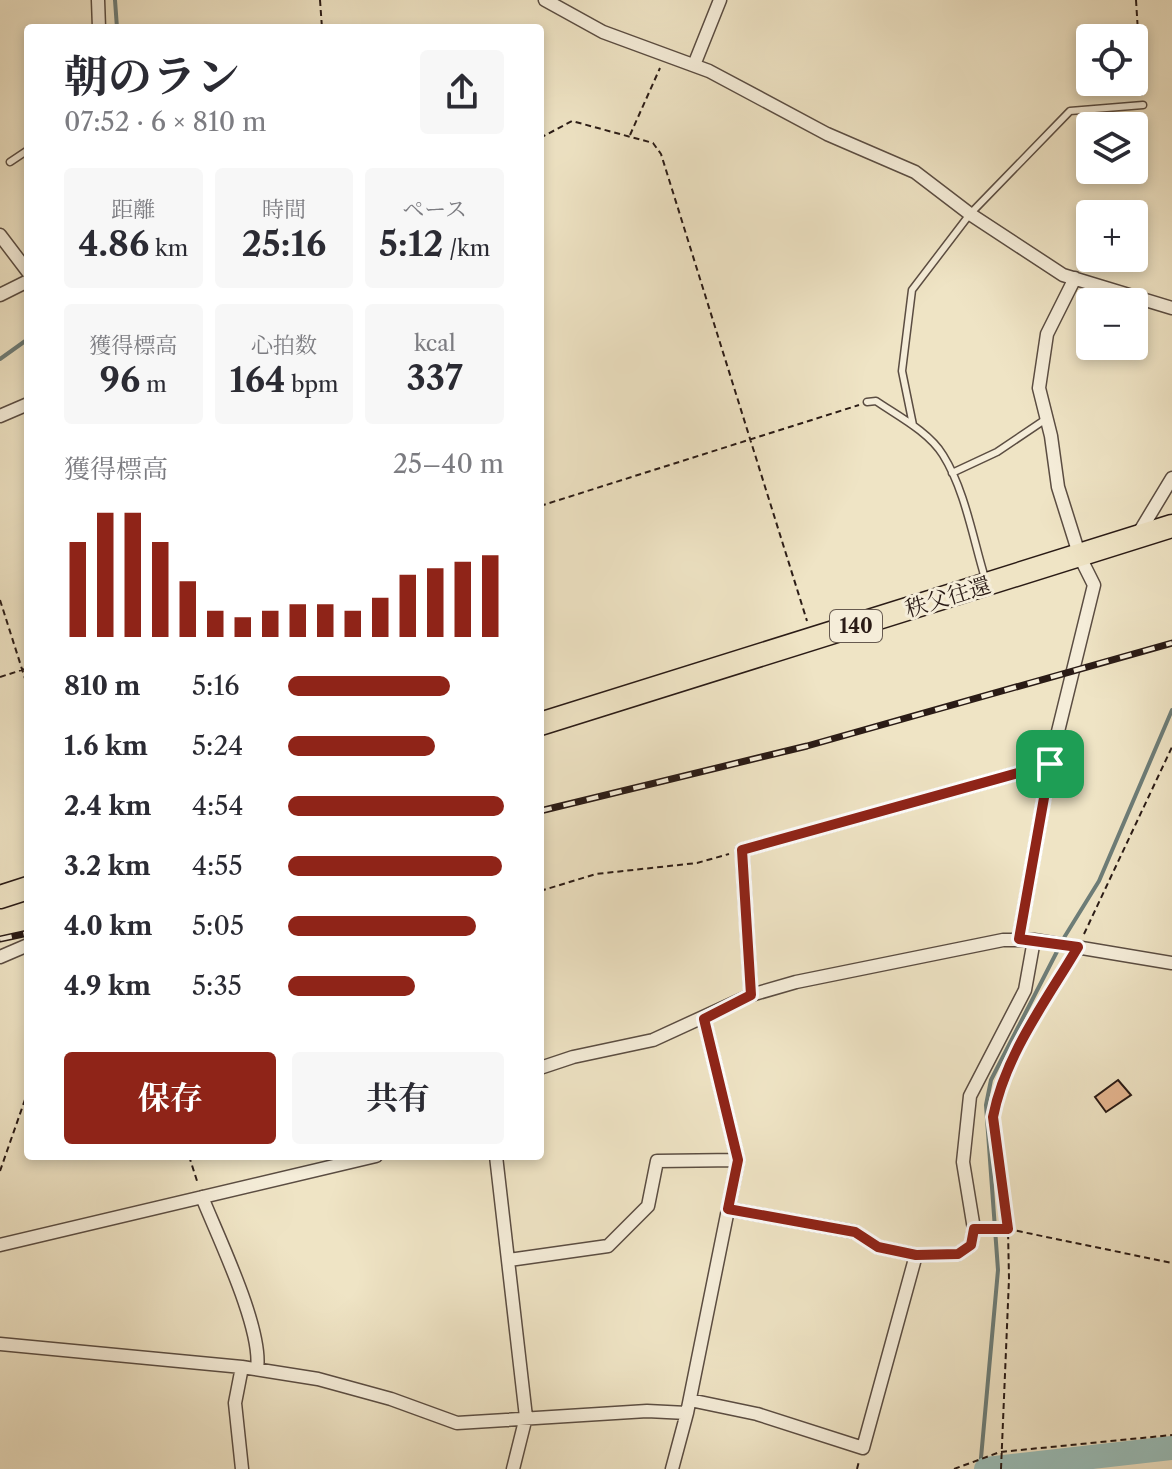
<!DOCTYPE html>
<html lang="ja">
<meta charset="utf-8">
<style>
body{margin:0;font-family:"Libre Caslon Text","Noto Serif JP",serif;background:#f7f7f7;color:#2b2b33;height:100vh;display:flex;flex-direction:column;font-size:30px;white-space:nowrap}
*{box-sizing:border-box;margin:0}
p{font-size:26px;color:#7c7c81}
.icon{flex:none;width:44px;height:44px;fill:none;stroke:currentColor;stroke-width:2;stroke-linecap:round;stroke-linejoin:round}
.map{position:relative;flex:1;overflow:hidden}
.details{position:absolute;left:24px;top:24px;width:520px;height:1136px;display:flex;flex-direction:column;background:#fff;border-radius:8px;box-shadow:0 4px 12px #0003}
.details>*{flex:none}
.buttons{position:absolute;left:1076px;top:24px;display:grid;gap:16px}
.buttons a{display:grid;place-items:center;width:72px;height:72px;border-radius:8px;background:#fff;box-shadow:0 4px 12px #0003;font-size:40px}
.pin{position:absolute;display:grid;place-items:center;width:68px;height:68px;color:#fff;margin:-34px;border-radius:16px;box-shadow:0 4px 12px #0006}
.round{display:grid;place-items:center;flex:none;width:84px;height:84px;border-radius:8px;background:#f7f7f7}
.headline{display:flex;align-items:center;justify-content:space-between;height:136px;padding:0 40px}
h1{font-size:44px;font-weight:700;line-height:60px}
.metrics{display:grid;grid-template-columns:repeat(3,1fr);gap:12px;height:136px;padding:8px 40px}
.metrics div{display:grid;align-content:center;border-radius:8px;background:#f7f7f7;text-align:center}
.metrics b{font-size:34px;font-weight:700}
.metrics small{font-size:22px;font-weight:400}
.metrics p{font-size:22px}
.chart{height:224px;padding:16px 40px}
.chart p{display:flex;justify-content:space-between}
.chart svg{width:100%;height:144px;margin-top:8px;stroke:#8f2418;stroke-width:6}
.cta{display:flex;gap:16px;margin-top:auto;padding:16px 40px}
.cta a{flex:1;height:92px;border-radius:8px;background:#8f2418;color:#fff;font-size:32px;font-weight:700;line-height:92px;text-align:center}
.cta a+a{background:#f7f7f7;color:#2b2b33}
ul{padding:0 40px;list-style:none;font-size:26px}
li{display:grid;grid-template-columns:128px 96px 1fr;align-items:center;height:60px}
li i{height:20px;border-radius:10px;background:#8f2418}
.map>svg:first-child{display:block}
</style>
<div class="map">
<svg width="1172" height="1469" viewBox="0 0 1172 1469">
<rect width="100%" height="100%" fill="#efe4c5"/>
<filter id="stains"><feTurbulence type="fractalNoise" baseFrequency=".0025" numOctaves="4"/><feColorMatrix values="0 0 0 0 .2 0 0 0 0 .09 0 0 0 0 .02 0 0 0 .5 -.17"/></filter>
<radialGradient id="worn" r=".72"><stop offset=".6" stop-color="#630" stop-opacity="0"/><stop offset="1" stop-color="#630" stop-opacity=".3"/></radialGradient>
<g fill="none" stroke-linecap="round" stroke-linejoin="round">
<path stroke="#6d7d78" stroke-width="4" d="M115 0 117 28
M0 359 28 339
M980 1469 998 1270 986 1105 991 1080 1065 936 1099 881 1172 710"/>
<path stroke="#9abeb9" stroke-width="24" d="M986 1469 1172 1448"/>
</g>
<path fill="#e5b690" stroke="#2a1b16" stroke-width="2" d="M1118 1080 1131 1095 1106 1112 1095 1097Z"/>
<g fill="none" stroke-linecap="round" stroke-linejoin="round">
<defs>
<path id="lane" d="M10 162 28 150
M867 402 876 401C898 416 929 432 943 455 965 490 973 539 985 578
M913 425 902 371 912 290 970 214 1070 111 1143 105
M952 473 997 452 1046 419"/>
<path id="street" d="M98 0 99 28
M545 0 603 32 709 71 827 134 915 172 970 214 1063 275 1172 308
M694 65 720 0
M0 235 28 272
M0 295 28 281
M0 416 28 404
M1137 536 1172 478
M1019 939 1050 764 1094 585 1080 557 1058 487 1051 436 1039 388 1047 334 1075 278
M0 957 28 945
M751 995 742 850 1050 764
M540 1068 573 1057 653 1040 751 995 796 982 1003 940H1034L1172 963
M496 1156 526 1417 513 1469
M202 1197C218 1237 263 1329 257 1369
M728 1209 855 1232 878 1247 916 1255
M0 1245 376 1156
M509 1260 608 1246 648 1206 657 1161 738 1160
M0 1344 242 1367 318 1379 391 1399 457 1423 647 1411 687 1413
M690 1400 757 1414 863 1448 916 1255 958 1254 971 1245 974 1229 963 1162 970 1096 1025 990 1034 940
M242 1469 235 1403 242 1367
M672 1469 687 1413 738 1160 704 1019"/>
<path id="highway" d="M540 724 1172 526
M0 897 28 888"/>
</defs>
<use href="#lane" stroke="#5b4d42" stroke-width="9"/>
<use href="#street" stroke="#5b4d42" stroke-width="15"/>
<use href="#highway" stroke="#2a1b16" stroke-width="25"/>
<path stroke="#2a1b16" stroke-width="2" stroke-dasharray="6 4" stroke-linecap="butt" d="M320 0 322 28
M1136 0 1142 96
M630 135 660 68
M540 138 572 121 653 143 661 154 807 621
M540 506 859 405
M0 600 28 688
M0 677 28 668
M540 891 596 874 697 863 729 854
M1084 934 1172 747
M189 1156 198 1184
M0 1171 28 1091
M987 1229H1008L1172 1263
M857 1469 859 1461
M954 1469 1000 1452 1172 1435
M1001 1469 1009 1279 1008 1229 993 1117 1007 1068 1070 961"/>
<use href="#lane" stroke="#f5edd9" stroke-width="6"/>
<use href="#street" stroke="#f5edd9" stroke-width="12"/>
<use href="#highway" stroke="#efe4c5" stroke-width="22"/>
<defs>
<path id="rail" d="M540 811 807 746 1172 643
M0 939 28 933"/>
</defs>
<use href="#rail" stroke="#2a1b16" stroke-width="7"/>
<use href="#rail" stroke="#f5edd9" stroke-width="4" stroke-dasharray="12" stroke-linecap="butt"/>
</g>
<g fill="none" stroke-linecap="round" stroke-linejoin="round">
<defs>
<path id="route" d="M1050 764 1019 939 1078 947C1046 1001 1005 1055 993 1117L1008 1229H974L971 1245 958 1254 916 1255 878 1247 855 1232 728 1209 738 1160 704 1019 751 995 742 850Z"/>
</defs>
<use href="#route" stroke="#fff" stroke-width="16"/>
<use href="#route" stroke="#8f2418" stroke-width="10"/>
</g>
<g text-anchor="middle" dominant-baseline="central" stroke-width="6" stroke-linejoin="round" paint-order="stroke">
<rect fill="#f5edd9" stroke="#675a50" stroke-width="2" x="830" y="610" width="52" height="32" rx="6"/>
<g font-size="20" font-weight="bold" fill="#2a1b16">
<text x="856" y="626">140</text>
</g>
<g font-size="22" fill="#2a1b16" stroke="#f5edd9">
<text transform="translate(948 597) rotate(-17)">秩父往還</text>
</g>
</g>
<rect width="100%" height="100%" filter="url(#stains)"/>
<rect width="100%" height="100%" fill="url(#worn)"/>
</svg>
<div class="buttons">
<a><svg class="icon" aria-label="locate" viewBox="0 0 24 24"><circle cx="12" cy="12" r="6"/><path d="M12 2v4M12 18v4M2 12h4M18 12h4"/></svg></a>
<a><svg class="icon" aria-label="layers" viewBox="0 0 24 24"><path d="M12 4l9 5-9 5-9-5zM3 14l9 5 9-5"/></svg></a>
<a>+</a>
<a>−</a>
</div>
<div class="pin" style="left:1050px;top:764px;background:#1e9e55"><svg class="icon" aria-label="arrive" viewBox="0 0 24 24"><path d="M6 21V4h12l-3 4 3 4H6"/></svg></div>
<section class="details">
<div class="headline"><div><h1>朝のラン</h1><p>07:52 · 6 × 810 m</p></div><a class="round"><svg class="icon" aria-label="share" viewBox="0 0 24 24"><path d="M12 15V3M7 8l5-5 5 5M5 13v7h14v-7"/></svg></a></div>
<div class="metrics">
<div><p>距離</p><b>4.86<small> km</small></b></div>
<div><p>時間</p><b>25:16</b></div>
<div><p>ペース</p><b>5:12<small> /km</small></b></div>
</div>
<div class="metrics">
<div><p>獲得標高</p><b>96<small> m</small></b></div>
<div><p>心拍数</p><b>164<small> bpm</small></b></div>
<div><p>kcal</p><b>337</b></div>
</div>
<div class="chart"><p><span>獲得標高</span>25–40 m</p>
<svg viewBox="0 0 160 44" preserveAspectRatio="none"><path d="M5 44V15M15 44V6M25 44V6M35 44V15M45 44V27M55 44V36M65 44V38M75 44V36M85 44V34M95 44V34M105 44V36M115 44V32M125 44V25M135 44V23M145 44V21M155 44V19"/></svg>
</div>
<ul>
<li><b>810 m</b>5:16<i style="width:75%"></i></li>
<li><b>1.6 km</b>5:24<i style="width:68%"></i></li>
<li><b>2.4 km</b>4:54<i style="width:100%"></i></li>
<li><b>3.2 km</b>4:55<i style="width:99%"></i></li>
<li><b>4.0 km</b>5:05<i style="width:87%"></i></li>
<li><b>4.9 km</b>5:35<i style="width:59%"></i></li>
</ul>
<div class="cta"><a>保存</a><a>共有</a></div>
</section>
</div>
